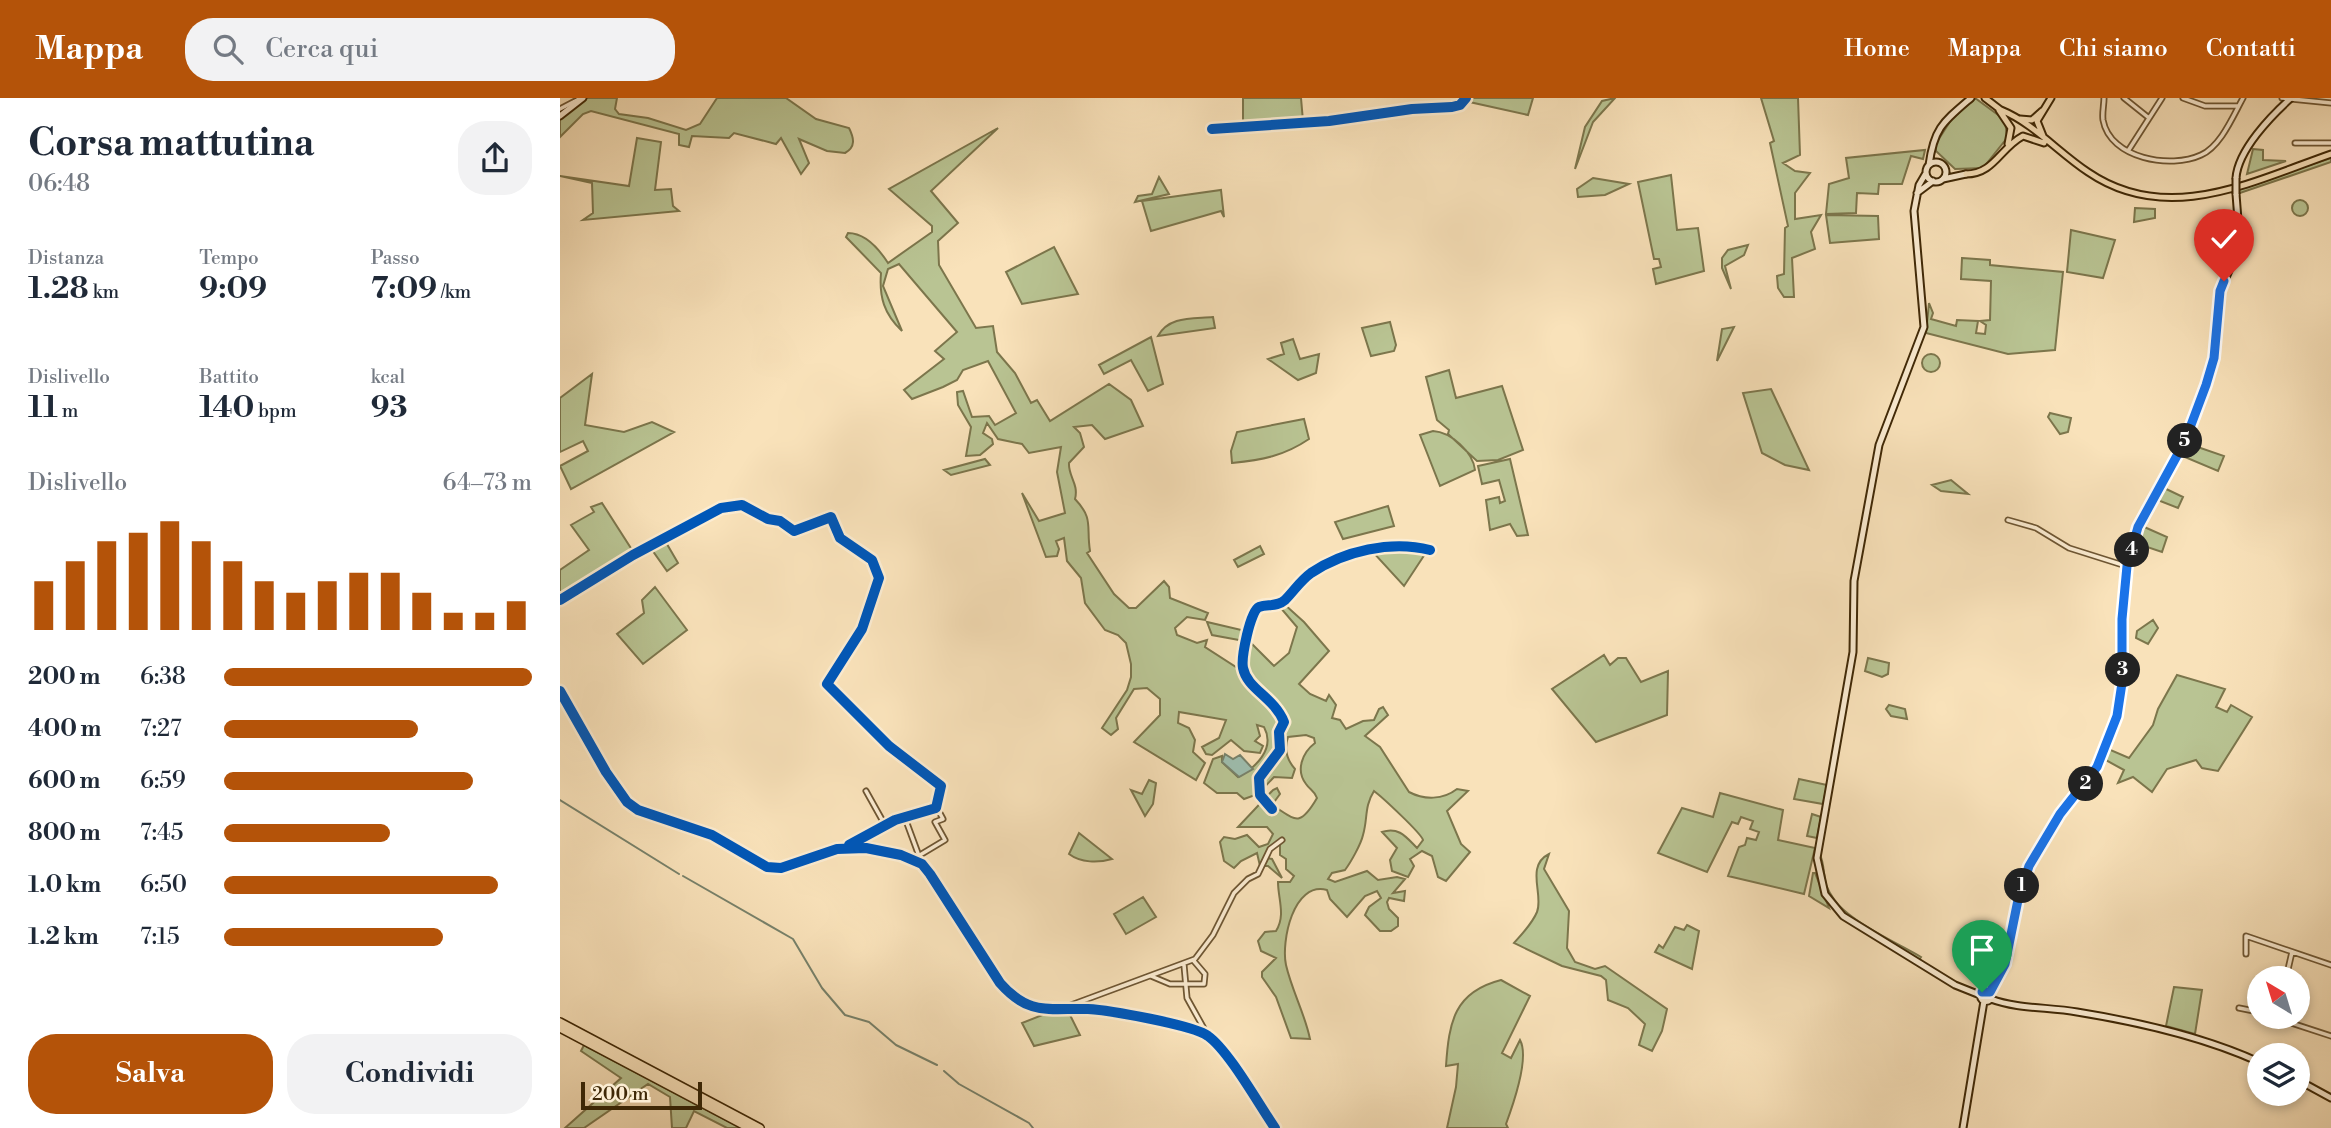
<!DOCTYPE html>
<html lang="it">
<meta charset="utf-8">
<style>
body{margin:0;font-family:"Libre Bodoni",serif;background:#f2f2f3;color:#1f2937;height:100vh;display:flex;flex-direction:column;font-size:26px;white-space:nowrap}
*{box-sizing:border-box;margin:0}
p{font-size:23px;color:#747a83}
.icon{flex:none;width:38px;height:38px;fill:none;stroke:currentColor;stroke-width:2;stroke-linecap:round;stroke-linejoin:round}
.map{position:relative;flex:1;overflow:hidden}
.panel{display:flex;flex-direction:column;background:#fff;width:560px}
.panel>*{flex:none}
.needle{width:46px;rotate:322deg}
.buttons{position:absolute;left:1687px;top:868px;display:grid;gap:14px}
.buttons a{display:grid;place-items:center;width:63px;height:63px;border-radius:50%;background:#fff;box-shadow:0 4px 10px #0003;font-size:35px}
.scale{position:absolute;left:21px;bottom:18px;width:121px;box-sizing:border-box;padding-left:7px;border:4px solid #3f2806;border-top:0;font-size:19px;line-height:24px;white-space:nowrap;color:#3f2806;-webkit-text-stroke:5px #fbecd2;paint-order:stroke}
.pin{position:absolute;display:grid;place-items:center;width:60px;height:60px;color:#fff;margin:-72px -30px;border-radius:50% 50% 50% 0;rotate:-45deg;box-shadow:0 0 7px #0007}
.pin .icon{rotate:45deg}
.km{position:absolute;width:35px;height:35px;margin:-18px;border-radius:50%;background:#222;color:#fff;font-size:19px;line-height:35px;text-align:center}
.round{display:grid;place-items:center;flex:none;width:74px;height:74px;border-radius:28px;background:#f2f2f3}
.overview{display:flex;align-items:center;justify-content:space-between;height:119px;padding:0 28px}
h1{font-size:38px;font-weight:700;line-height:52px}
.figures{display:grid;grid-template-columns:repeat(3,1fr);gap:10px;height:119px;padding:7px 28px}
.figures div{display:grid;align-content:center}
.figures b{font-size:30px;font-weight:700}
.figures small{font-size:19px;font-weight:400}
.figures p{font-size:19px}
.chart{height:196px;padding:14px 28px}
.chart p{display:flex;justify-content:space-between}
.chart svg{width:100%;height:126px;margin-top:7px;stroke:#b45309;stroke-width:6}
.cta{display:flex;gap:14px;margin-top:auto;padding:14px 28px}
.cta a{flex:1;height:80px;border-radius:28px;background:#b45309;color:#fff;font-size:28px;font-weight:700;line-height:80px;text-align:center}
.cta a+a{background:#f2f2f3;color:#1f2937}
ul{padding:0 28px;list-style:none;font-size:23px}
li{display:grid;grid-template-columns:112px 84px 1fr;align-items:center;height:52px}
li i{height:18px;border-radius:9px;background:#b45309}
header{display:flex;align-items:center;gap:42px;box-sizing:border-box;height:98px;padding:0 35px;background:#b45309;color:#fff}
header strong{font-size:33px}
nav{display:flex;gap:38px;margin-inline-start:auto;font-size:24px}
.search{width:490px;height:63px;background:#f2f2f3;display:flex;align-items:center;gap:18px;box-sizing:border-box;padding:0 24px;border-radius:28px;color:#747a83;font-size:26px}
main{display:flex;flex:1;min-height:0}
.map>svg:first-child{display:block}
</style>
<header>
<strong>Mappa</strong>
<div class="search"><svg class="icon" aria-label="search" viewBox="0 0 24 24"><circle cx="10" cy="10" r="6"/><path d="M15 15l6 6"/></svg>Cerca qui</div>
<nav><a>Home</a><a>Mappa</a><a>Chi siamo</a><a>Contatti</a></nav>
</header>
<main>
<section class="panel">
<div class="overview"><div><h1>Corsa mattutina</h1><p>06:48</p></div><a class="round"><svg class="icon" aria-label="share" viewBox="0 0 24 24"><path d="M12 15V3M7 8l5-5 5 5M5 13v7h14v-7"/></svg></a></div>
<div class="figures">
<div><p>Distanza</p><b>1.28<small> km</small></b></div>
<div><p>Tempo</p><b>9:09</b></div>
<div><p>Passo</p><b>7:09<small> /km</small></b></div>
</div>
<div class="figures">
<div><p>Dislivello</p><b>11<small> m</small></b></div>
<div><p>Battito</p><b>140<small> bpm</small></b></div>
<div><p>kcal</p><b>93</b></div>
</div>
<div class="chart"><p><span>Dislivello</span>64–73 m</p>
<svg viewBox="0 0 160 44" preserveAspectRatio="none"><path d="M5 44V27M15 44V20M25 44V13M35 44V10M45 44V6M55 44V13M65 44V20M75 44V27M85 44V31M95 44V27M105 44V24M115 44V24M125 44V31M135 44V38M145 44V38M155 44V34"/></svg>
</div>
<ul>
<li><b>200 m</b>6:38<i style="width:100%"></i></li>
<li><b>400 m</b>7:27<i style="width:63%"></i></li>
<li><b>600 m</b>6:59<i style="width:81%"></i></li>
<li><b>800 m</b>7:45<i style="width:54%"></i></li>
<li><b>1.0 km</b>6:50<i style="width:89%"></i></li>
<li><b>1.2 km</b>7:15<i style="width:71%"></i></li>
</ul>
<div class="cta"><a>Salva</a><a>Condividi</a></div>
</section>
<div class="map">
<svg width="1771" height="1030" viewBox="0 0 1771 1030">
<rect width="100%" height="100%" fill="#f9e2ba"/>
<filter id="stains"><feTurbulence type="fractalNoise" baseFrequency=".00286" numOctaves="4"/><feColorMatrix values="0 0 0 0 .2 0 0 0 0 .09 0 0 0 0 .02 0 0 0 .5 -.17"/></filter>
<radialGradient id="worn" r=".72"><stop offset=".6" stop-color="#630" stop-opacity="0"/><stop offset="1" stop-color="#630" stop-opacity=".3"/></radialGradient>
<path fill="#b9c493" stroke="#7c764c" stroke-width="2" d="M26 0H57L55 11 59 16 88 20 126 32 140 26 157 0H226L256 21 289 30C294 40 296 49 285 55L267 53 239 41 249 65 241 76 221 40 216 46 174 35 169 40 132 38 129 49 119 47V36L31 13 23 16 0 39V21Z
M683 0H741L743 23 683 27Z
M907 0H973L968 17 905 3Z
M1055 0 1033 24 1015 71 1025 29 1042 3Z
M1201 0H1238L1240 57 1223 65 1235 73 1250 75 1235 95V121L1261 117 1251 134 1255 151 1232 160 1234 199H1224L1218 190 1217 178 1224 176 1225 130 1228 128 1210 45 1214 43Z
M1415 0 1445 22 1447 40 1423 70 1395 71 1376 53 1375 47 1391 22Z
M438 30 371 93 398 125 378 143 379 167 416 230 433 228 437 254 455 275 471 305 477 302 490 323 549 286 571 302 583 328 545 341 532 327 514 329 520 335 524 349 509 365C508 378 519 386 515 401 534 421 526 428 530 453L527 455 554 496 569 510H576L604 483 609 489 610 500 648 515 645 522 627 519 615 530 617 537 637 545 647 542 645 549 676 569 686 571 690 544 652 537 647 524 690 534 692 546 714 568 729 555 737 529 720 509H702L723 505 744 524 769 553 739 586 750 596 766 603 769 597 776 607 772 620 780 622 786 631 803 623 814 622 819 611 823 609 828 617 805 638 820 649 849 694C864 702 883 702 897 691L908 693 887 713 901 746 910 754 886 783 878 779 872 758 862 753 850 761 854 768 848 779 832 773 830 762 837 750 822 734C839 728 847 740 857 750L863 742C861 735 822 699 814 693 804 709 808 720 803 737 801 746 791 764 785 772L772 775 768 781 775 784 807 773 818 782 837 779 845 781 833 795 845 793 844 803 829 800 827 804 829 811 838 820V828L831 833H820L805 817 809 809 821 800 817 793 805 798 787 819 770 801 767 792C733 783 721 844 726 867 732 893 745 916 750 941L731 940 716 899 702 879V874L716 860 701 853 698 843 705 834 716 833C726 817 718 801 718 784H730L734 778 726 771V761L720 757V746L712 750 707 760 712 761 722 780 708 768H700L697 755 681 763 674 770 664 763 660 744 664 739 675 741 687 737 699 749 708 746 713 736 707 729H678L713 692 717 690 720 696 712 707C735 721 739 731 757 700 754 692 750 692 746 686 735 672 743 654 755 645L754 640 746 637 728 639C724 651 727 662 735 671L732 680 714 679 698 696 684 701 677 695H657L644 685 653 661 662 658V664L678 679C695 670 716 651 704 629L697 627 700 638 695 643 703 648 700 655 684 653 671 642 652 657 646 656 642 649 659 640 666 622 619 614 618 625 629 630 635 642 633 654 645 665 636 682 574 644 600 617V601L587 590 574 591 556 620 558 631 551 637 542 630 567 592 571 579V566L566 545 558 537 545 532 525 505 521 480 507 463 504 440 496 443 499 451 497 458 486 459 462 395 479 423 505 415 497 374 501 349 469 355 462 346 438 341 427 325 423 335 432 341 433 346 420 357 406 358 411 329 398 307 397 294 403 293 412 319 429 318 435 327 456 315 428 263 403 272 397 282 383 289 352 301 344 292 384 261 375 253 397 234 339 166 328 171 323 188 342 233C324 216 319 199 321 175L286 139 288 135C306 135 319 151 328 165L372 134V128L329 91Z
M77 40 101 44 95 92 111 91 113 108 119 113 23 122 33 115 32 85 0 78 69 88Z
M1693 51 1703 52V62L1726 63 1687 76Z
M1365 52 1363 61 1351 58 1342 86H1319L1318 96 1297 95 1296 115 1266 116 1269 86 1289 80 1286 60Z
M1771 60V64L1677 96 1678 91Z
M1111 77 1117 132 1138 130 1144 173 1096 186 1093 171 1101 169 1099 161H1094L1078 84Z
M599 79 609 96 575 104 578 98 592 96Z
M1033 80 1069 86 1045 97 1018 99 1017 91Z
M661 92 664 119 661 113 591 133 582 103Z
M1732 110a8 8 0 1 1 16 0a8 8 0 1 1-16 0Z
M1575 110 1595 111V120L1574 124Z
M1266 117 1318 118 1319 141 1270 145Z
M1511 132 1555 142 1543 180 1507 174Z
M1188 147 1184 157 1165 168 1171 191 1162 170V160L1168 152Z
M494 149 518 196 462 206 446 174Z
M1402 160 1430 162V167L1503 174 1495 252 1448 256 1366 235 1369 205 1373 215 1371 221 1396 228 1397 222 1418 223 1416 235 1425 236 1426 227 1420 223 1430 222 1431 183 1401 181Z
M653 219 655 230 598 238C609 218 632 221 653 219Z
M830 224 836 247 834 253 811 258 802 230Z
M1174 229 1157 263 1162 231Z
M591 239 603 286 588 293 571 262 544 276 539 267Z
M733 241 740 261 759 256 756 275 738 282 708 261 724 256 721 245Z
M1362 265a9 9 0 1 1 18 0a9 9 0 1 1-18 0Z
M889 272 896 300 942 288 963 352 938 362 917 363 888 336 889 332 877 322 866 279Z
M32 276 25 327 64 334 92 324 114 334 11 391 0 368 28 353 23 343 0 354V300Z
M1211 291 1249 372 1225 367 1202 355 1183 295Z
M1490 315 1511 320 1508 334 1500 336 1488 319Z
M744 321 749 341C724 358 702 362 672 365L671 353 677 334Z
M873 333C891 334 913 354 915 372L880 388 860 337Z
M1626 345 1664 358 1658 373 1620 357Z
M425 361 430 367 391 377 384 372Z
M950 361 968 437 957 438 950 426 930 432 926 402 939 399 940 405 945 403 939 382 922 386 918 368Z
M1391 382 1408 396 1381 393 1372 387Z
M1602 389 1623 399 1618 410 1595 401Z
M42 405 74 455 4 499 0 494V472L29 452 11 427 34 414 31 409Z
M828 408 834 428 783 441 775 424Z
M1582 428 1607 439 1602 454 1575 445Z
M104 441 118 465 107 473 90 449Z
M700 448 704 456 678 469 674 462Z
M835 448 867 453 844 488 811 452Z
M95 489 127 532 83 566 57 536 84 515 82 502Z
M1593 522 1598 530 1588 546 1576 540 1577 533Z
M1044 557 1050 567 1058 560H1066L1081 584 1108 573 1107 617 1036 644 992 591Z
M1308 560 1329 565 1328 576 1322 579 1305 573Z
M1617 577 1665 591 1656 609 1667 614 1671 607 1692 619 1658 673 1642 670 1636 662 1607 671 1592 694 1573 679 1558 685 1564 672 1542 660 1546 650 1569 660 1593 627 1598 611Z
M1329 607 1345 611 1347 621 1331 618 1326 611Z
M1239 681 1267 687 1263 706 1234 701Z
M589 682 596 685 593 706 585 718 571 692 582 696Z
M1160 695 1223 712 1218 742 1255 750 1244 796 1168 778 1179 749 1185 747 1187 740 1196 742 1199 734 1190 731 1193 723 1181 719 1178 726 1172 724 1147 774 1098 755 1122 710 1153 719Z
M1252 716 1261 719 1257 740 1247 738Z
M519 735 552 761C538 765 521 765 509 756Z
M989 756 984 771 1009 813 1007 850 1015 864 1035 871 1045 868 1107 911 1102 933 1092 953 1079 947 1085 926 1068 910 1048 902 1046 882 1041 878 1002 868 954 845C962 836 972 826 977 814 984 797 965 768 989 756Z
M1260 757C1265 766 1263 782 1268 793 1282 821 1334 843 1361 859L1359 862C1316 836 1260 815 1260 757Z
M1253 775H1255L1269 810 1249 798Z
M583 799 596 819 566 836 554 816Z
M1127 827 1139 833 1132 871 1095 854 1099 847 1103 850 1115 829 1124 832Z
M941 882 970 898 942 955 951 960 960 942C970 960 953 1007 946 1026L948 1030H887L896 989 898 966 886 968C889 924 894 894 941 882Z
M1614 889 1642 892 1635 936 1606 928Z
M508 913 520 937 474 948 462 925 490 914Z
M24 947 181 1030H167L134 1013 126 1030H112L110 999 88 986 24 1030H5L61 980 21 953Z"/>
<path fill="#9ebeaf" stroke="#78826b" stroke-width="2" d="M665 656 673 661 680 657 693 671 679 679 662 664Z"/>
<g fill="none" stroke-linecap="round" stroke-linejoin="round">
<path stroke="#78826b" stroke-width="2" d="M0 702 119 776
M123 778 233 841 262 890 285 917 309 924 336 947 377 967
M384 973 399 986 469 1025 473 1030"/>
<defs>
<path id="street" d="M1544 0C1544 7 1542 15 1543 22 1550 61 1611 71 1641 57 1661 48 1673 18 1683 0
M1564 0 1589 20
M1623 0 1645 8H1678
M1722 0 1771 5
M0 11 19 1
M652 31 769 23 852 11 892 9 900 7 906 0
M1735 45H1771
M1568 53 1602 0
M1448 422 1476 430 1509 450 1566 468
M0 502 73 457 161 410 182 407 208 421 220 423 234 433 271 419 280 440 312 462 319 480 302 531 267 586 329 648 381 688 376 710 335 722 284 749
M306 693 325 727
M712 711 700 697 699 680 720 652 719 634 724 624C714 599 687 591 683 570 681 560 690 513 699 509 708 506 717 509 725 502 734 493 740 483 751 475 784 453 831 442 870 452
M345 720 362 766
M360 757 385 742 375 724 383 721 376 708
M1686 856V838L1771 867
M624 867 627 900 647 936
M591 878 610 886H644L645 876 633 862
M1726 880 1732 854
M503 910 635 861 653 837 674 795 688 781 698 776 710 751 722 742
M1679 910 1699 914
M1713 919 1771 938"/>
<path id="secondary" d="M0 18 23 0
M1366 74a10 10 0 1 1 20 0a10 10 0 1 1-20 0Z
M1369 67C1374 30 1383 24 1411 0
M1366 75 1359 87 1354 113 1364 229 1319 347 1294 483 1293 554 1257 760 1265 796 1283 818 1395 887 1420 897
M1676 80C1678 52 1711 18 1731 0
M1383 81 1406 76
M1357 95 1373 83
M0 593 46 674 67 704 78 712 152 737 207 769 221 770 277 751 306 750 341 757 362 766 370 776 440 885C469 918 488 910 528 911 548 912 634 927 648 938 669 953 699 1007 715 1030
M1420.5 898a5.5 5.5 0 1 1 11 0a5.5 5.5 0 1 1-11 0Z
M1430 894 1445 866 1458 802 1469 768 1500 716 1537 669 1557 618 1562 585V521L1567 468 1578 429 1625 343 1651 272 1657 244 1660 193 1680 148 1676 96
M1431 901C1457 911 1489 909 1517 914 1579 924 1642 938 1699 964
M1738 982 1771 1000
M1403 1030 1424 903"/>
<path id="primary" d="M1425 0 1442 13
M1439 12 1451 30 1448 46
M1441 12C1473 25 1499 55 1528 74 1607 128 1691 84 1771 56
M1460 21 1472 22 1482 13
M1483 38 1477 23 1491 0
M1406 76C1434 76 1440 50 1463 38L1484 45"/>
<path id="highway" d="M0 924 200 1030
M0 930 189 1030"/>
</defs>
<use href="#street" stroke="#6e5633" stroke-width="7"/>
<use href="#secondary" stroke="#3f2806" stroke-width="9"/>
<use href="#primary" stroke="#3f2806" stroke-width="9"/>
<use href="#highway" stroke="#3f2806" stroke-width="10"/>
<use href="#street" stroke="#fbecd2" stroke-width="3.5"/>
<use href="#secondary" stroke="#fbecd2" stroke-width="5"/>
<use href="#primary" stroke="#f9e2ba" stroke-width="5"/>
<use href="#highway" stroke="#f9e2ba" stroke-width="7"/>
<defs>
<path id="secondary-bridge" d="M1676 96V80"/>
</defs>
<use href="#secondary-bridge" stroke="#3f2806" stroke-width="9" stroke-linecap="butt"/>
<use href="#secondary-bridge" stroke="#fbecd2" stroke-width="5"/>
<defs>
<path id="cycleway" d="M652 31 769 23 852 11 892 9 900 7 906 0
M0 502 73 457 161 410 182 407 208 421 220 423 234 433 271 419 280 440 312 462 319 480 302 531 267 586 329 648 381 688 376 710 335 722 289 747
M0 593 46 674 67 704 78 712 152 737 207 769 221 770 277 751 306 750 341 757 362 766 370 776 440 885C469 918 488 910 528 911 548 912 634 927 648 938 669 953 699 1007 715 1030
M712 711 700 697 699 680 720 652 719 634 724 624C714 599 687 591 683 570 681 560 690 513 699 509 708 506 717 509 725 502 734 493 740 483 751 475 784 453 831 442 870 452"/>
</defs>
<use href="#cycleway" stroke="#fbecd2" stroke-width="15"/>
<use href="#cycleway" stroke="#0057b8" stroke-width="10"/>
</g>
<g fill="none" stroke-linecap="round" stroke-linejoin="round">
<defs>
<path id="route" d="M1422 894H1430L1445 866 1458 802 1469 768 1500 716 1537 669 1557 618 1562 585V521L1567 468 1578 429 1625 343 1646 287 1654 260 1660 193 1664 183"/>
</defs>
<use href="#route" stroke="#fff" stroke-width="14"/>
<use href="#route" stroke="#1a73e8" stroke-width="9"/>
</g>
<rect width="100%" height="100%" filter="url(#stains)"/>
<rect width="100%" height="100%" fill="url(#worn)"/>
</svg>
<div class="buttons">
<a><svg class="needle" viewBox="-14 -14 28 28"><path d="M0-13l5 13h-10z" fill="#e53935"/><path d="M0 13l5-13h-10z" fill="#747a83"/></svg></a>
<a><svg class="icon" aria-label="layers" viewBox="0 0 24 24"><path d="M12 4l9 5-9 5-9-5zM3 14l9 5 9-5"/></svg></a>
</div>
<div class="scale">200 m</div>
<div class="pin" style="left:1422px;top:894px;background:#1e9e55"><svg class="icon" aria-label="arrive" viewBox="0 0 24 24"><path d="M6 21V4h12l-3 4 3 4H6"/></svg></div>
<div class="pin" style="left:1664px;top:183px;background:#d93025"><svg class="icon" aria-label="check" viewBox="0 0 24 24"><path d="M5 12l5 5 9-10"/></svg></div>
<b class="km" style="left:1462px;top:788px">1</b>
<b class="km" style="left:1526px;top:686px">2</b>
<b class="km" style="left:1563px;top:572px">3</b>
<b class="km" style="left:1572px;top:452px">4</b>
<b class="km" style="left:1625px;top:343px">5</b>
</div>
</main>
